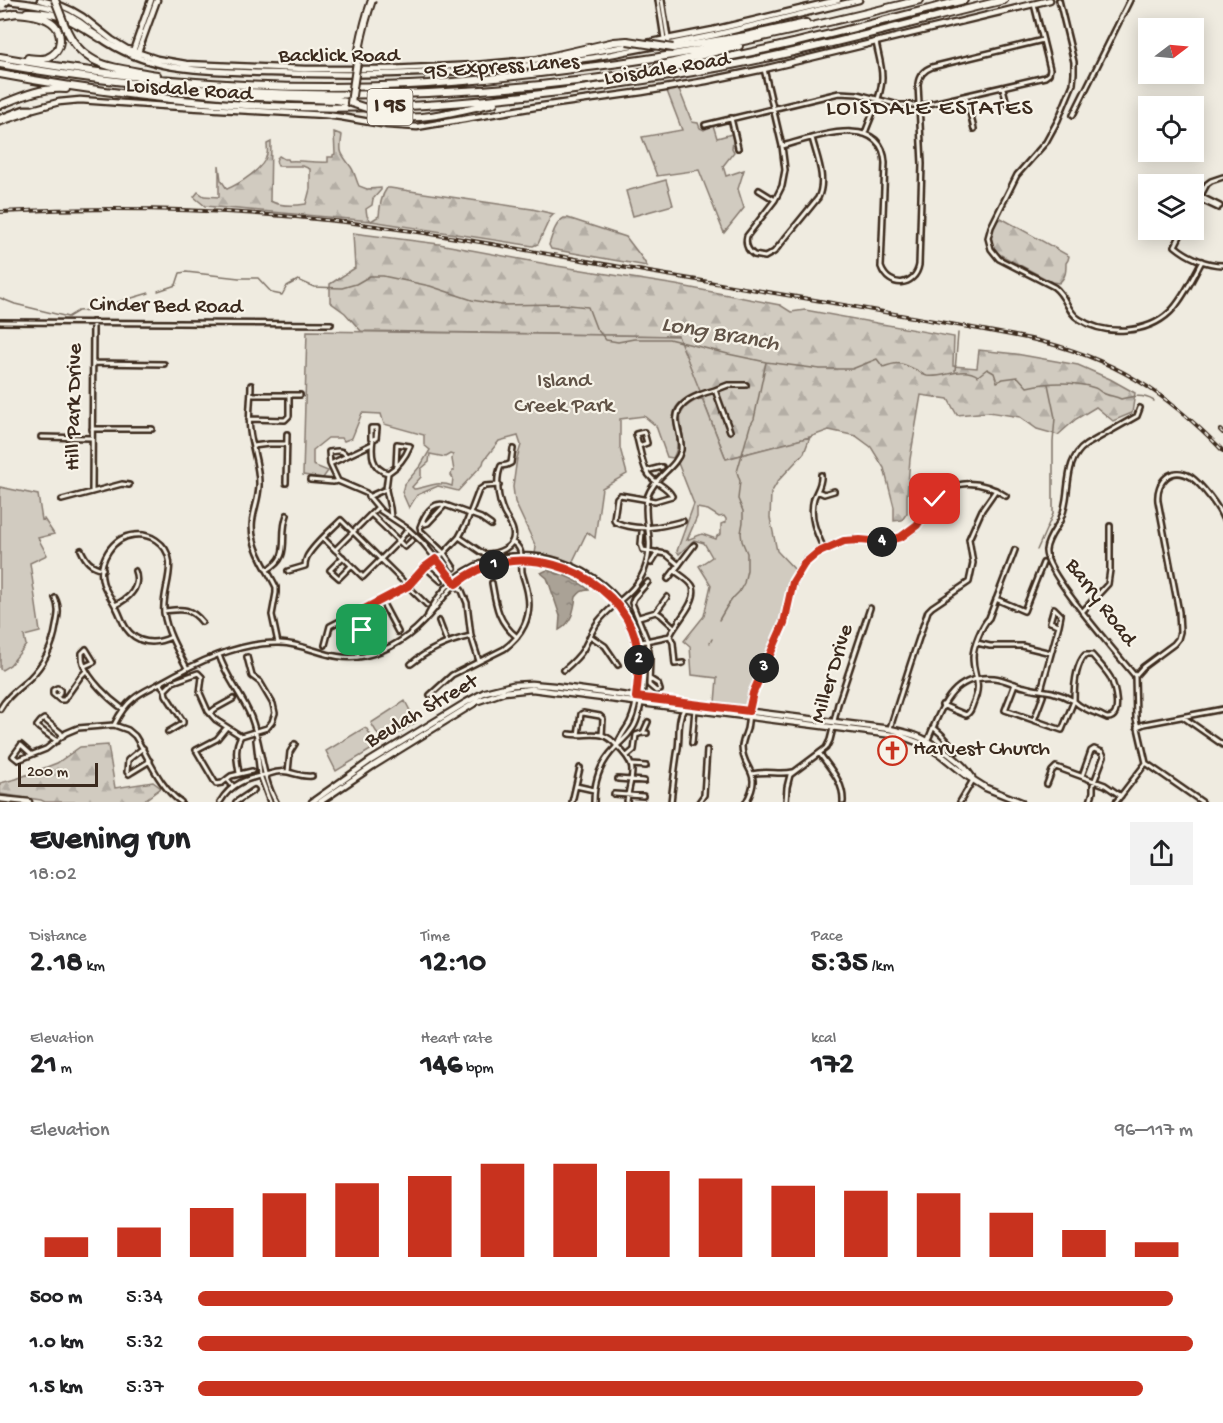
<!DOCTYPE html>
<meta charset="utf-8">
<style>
body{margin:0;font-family:"Gochi Hand",sans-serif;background:#f2f2f2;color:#202124;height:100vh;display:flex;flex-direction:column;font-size:22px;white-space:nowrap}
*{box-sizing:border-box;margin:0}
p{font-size:20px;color:#757577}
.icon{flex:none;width:33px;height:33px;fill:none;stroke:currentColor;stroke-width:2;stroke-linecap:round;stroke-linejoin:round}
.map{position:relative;height:802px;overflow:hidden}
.drawer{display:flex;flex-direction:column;background:#fff;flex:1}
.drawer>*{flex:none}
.needle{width:39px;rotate:74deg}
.fabs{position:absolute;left:1138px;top:18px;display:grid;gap:12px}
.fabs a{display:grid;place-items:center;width:66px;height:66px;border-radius:0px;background:#fff;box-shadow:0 3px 15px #0003;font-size:30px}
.scale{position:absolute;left:18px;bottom:15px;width:80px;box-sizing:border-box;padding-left:6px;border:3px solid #3b2a1e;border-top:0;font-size:16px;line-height:21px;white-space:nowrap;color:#3b2a1e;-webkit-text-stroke:4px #f7f3e8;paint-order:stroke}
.pin{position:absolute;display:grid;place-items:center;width:51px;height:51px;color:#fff;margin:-26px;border-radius:12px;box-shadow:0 3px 9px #0006}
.km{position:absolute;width:30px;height:30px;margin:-15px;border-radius:50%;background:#222;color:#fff;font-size:16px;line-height:30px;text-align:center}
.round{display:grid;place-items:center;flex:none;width:63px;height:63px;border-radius:0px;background:#f2f2f2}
.summary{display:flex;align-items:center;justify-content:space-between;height:102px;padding:0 30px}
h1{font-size:33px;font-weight:700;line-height:45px}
.stats{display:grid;grid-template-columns:repeat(3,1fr);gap:9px;height:102px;padding:6px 30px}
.stats div{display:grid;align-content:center}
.stats b{font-size:30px;font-weight:700}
.stats small{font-size:16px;font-weight:400}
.stats p{font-size:16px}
.chart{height:168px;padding:12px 30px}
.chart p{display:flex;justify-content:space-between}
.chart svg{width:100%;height:108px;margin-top:6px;stroke:#c8321e;stroke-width:6}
ul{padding:0 30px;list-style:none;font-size:20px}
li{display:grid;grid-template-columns:96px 72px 1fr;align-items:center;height:45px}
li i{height:15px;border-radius:8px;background:#c8321e}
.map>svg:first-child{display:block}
</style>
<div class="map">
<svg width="1223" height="802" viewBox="0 0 1223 802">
<defs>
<pattern id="forest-firs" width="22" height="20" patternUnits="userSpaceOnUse" patternTransform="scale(1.5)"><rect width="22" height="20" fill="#d1cbc0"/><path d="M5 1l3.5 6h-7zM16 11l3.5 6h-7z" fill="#b4aea5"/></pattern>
<pattern id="water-ripples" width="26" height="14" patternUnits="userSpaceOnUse" patternTransform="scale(1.5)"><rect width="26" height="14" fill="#aaa296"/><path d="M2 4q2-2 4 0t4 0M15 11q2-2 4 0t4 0" fill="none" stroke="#8c847a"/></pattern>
</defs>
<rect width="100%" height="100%" fill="#efebe0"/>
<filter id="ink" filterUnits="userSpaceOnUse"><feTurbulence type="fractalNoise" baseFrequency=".0167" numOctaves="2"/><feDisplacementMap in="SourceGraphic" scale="12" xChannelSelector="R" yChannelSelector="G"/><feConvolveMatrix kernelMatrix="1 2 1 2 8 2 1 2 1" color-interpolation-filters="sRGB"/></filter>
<g filter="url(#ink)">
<path fill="url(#forest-firs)" stroke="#867a6f" stroke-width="1.5" d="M334 132 342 135C339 154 341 153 351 167 355 173 356 180 359 186L367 189 381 188V190L373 199 372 205 366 209 367 216 371 221 379 216C380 206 381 196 387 188H390L532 209 554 214 550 218 538 244 533 246 371 221 205 206 194 197 198 192 204 196 219 197V165L221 180 227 189C239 184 265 168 267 154 268 151 267 148 267 144L271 142 270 201C280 206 294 206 306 204L310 189V169L303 166H278C276 162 275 159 279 156L284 159H288L289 161C302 160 314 163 328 162V157H333V155L335 154Z
M564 218H568L626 237 642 258 647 266 551 249 549 245C552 236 555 223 564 218Z
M1001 218 1069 256 1068 260 1066 263C1066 271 1066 277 1059 283L1052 282 997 253C988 241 991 231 998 219Z
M353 233 439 244 557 266 676 285 780 305 791 312 805 310 954 337 953 366 977 368 979 350 1016 354 1078 365 1110 379 1135 393 1132 413 1113 421 1096 407 1076 419 1058 435 1037 429 1020 417 989 412 957 415 948 399 921 395 910 459 907 496V513L902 520 894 521V507L884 468 871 447 856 436 829 430 810 437 726 459 678 336 361 331 345 313 330 302V284L355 268Z
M108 745 115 788 153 782 161 788 142 802H45L41 800 0 794V783L16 779 57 763 80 747Z"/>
<path fill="#d1cbc0" stroke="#867a6f" stroke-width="1.5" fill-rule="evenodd" d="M679 89 692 122 698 123 700 128 704 130 713 125 717 138 732 134 733 141 732 148 734 152 723 166 726 176 744 170 738 189 744 208 724 233 699 170 657 176 642 137 682 130 667 91Z
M666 180 673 205 633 216 626 191Z
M307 331 678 336 700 391C650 411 689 431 673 458L667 457 656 426 644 416 620 419V448L627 474 602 488 595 538 587 532 572 563 553 557 535 554 536 547 515 502 513 487 517 458 521 445 518 436 499 441 484 460 483 464 458 491 438 486 417 495 409 508 402 492 404 485 421 465 430 450 424 445V435L384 424 381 414 362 413 352 438 344 441 342 438H328L313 450V465L328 471 323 478 303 475ZM430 454 445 457 450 454 453 455 452 459 454 471H452L451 475 453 478 452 486C438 480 429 487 414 489L412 487 421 477V469L429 462Z
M702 398 726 459 810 437 804 453 778 481 771 493 770 518 777 551 796 571 790 584 780 625 750 691 747 705 743 707 715 703 717 678 692 675 690 646 684 641 704 616 711 585 699 566 712 557 704 543 694 540 679 554 677 551 694 504 678 463C698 436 658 414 702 398ZM697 508 708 510 719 517 724 516 726 519V522L721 524V534L717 536 716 539 702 534 687 540 697 517Z
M0 487 38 495 42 520 44 519 54 534 38 538 47 555 30 563 40 632 24 636 26 645 10 665 2 670 0 669Z
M405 701 416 722 383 743 371 723Z
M364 728 367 729 377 746 336 771 326 751Z"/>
<path fill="url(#water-ripples)" stroke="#7e7266" stroke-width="1.5" d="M547 570C562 574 577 579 589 590 582 590 580 592 576 597 574 610 572 623 559 630L560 616 549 583 547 578 541 573Z"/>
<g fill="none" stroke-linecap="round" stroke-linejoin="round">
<path stroke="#7e7266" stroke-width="1.5" d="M158 291 176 285 180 273 186 272 239 278H258L272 293 282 295 287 286 298 280 314 287 342 288 356 284 370 276H383L430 286 472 300 501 305 560 304 588 307 596 328 606 340 618 342 634 339H669L728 354 766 362 820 369H852L877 359 883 367C897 362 900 362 914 369 918 370 922 375 927 376 944 379 962 365 978 376L987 369 994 373 997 382 1003 379 1018 377 1027 387C1048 382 1074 381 1095 388 1098 389 1100 392 1103 393 1108 396 1115 396 1121 399 1133 396 1143 394 1154 401
M0 298 15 304 68 317 78 311 91 310 149 293
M955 371 958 333
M1037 550 1053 514V442L1055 418 1048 384
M719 620 726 608 733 598 739 592 744 583 747 570V553L742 541 741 533 743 522V511L738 499 740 481 737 472 750 426 754 419 766 362
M710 643 712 639"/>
<defs>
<path id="minor" d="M658 0 665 45
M662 0 669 44
M1059 0 1074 62V73L1073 84 1058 120 1046 142 1017 175 991 227 988 238 991 249 999 259 1054 287C1067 297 1067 312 1079 319 1105 336 1147 334 1170 312 1182 301 1194 276 1202 261
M764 69 782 146 785 170 782 186 775 200 747 236C745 244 747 250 754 255L765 257 774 252 818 198C827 179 817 158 812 138
M1003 88 1007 104
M966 96 974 129
M1073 115 1130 0
M731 118 738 148
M705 125 839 93 858 94 899 105H925L1045 77 1049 74 1050 69 1034 4
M865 133C871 116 882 95 882 77 882 65 878 54 876 42
M782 146C813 138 882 111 885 163L881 267C889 289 915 287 919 265L922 164 918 84C919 75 924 70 932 67L1043 40
M759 190 775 200
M1200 196 1220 206
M1199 199 1218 208
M1194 208 1207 184 1211 181 1223 177
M1183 230 1175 246C1188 257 1206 265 1223 265
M0 322 331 324
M93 363 164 364
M251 385C251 400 248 416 250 431 252 449 260 468 259 486 258 507 248 518 254 541 258 558 269 572 276 587V593L272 615 278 643
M715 390 728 385H746
M251 395H300
M249 419 285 420 289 416V395
M92 429H152
M41 437 91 438
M373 439 376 438 377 428H371V439H373C371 453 371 469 388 473
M253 446 269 444H287
M639 446 647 443 644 432 636 434C639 444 642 464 647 472 652 483 667 485 672 496L655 501 620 495 617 498 614 519 615 522C638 532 661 527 683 521
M346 456C343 449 336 451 329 452L330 464 372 444
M330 464 338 481
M646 471 662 467
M388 473C399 466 405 458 410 446L397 444 396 467
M821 475C822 484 817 490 814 498 809 517 816 532 824 549
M310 480 333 482 338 481 366 493 381 511 408 529 423 543 456 583 462 591 467 603 471 636 479 661
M286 483 287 434
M386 490 390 508 391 517
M817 491 824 494 834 491
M92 492 93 322
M368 497 386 489 388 473
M62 500 122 484 129 485
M445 505C432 501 424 516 420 527L421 531 444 553 454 568
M371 514 405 547 412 540
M423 521 425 524 428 523 445 505 481 518 491 525
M642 532 641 544 643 550 666 554 679 565
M459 537 484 554C497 554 517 548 513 531 512 525 507 519 504 513 498 500 495 479 501 466L507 465 511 463 513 449
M323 538 363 577 399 541 408 529
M81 550C86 561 90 566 103 569
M335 550 377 508
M343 557 330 570 339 578 351 566
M651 563 658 552
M425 567 441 581
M267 570C293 556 278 538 287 515
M288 571 305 566C305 562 305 561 307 557 313 545 331 530 341 520L427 605
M675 571C680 575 691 581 693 587 698 602 675 623 670 636L673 643 675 664 683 663
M668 579 694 545
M648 582 634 598 632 603 647 640 650 658 649 685 656 691 660 690 658 684 650 679
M492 583C496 606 498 622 517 637
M996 599 1024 611 1043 563
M381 600 398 632
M115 605C129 599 141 587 135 571
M1054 608 1061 615 1059 625 1050 622Z
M164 611C182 609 190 607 202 622
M656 612 667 597
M1082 612 1108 584 1110 570V526
M428 615C437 597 448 582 466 571 524 536 604 564 633 622 637 630 641 639 643 648 646 668 643 712 633 728 626 739 622 740 615 748 600 763 594 782 594 802
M351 616 357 628 362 630 368 641 366 645 359 646
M639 617 656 612 661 615 674 627
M439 621 447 642
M357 628 358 657
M590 636 605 646 618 665
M171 637C155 645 137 644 126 628 122 622 120 614 116 607 112 599 106 592 103 583 97 562 112 537 134 535 142 534 150 536 156 540 183 558 161 588 164 613 167 633 178 651 187 668
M641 642 670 636
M977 643 990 646H1022L1051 653
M325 645 330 626 408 586 425 567 444 553 459 537 466 524 479 490 485 486 499 485
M219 655C226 677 242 695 251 717 262 745 261 776 276 802
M1085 655H1092C1098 662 1105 669 1110 677 1114 685 1124 719 1107 718 1104 717 1101 715 1098 714 1089 711 1080 707 1074 701 1074 686 1075 666 1085 655Z
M411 664C429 649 448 641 471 636
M85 666 94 662 86 649 82 653C82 657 82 660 83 663 88 679 109 699 123 709
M564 670C571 664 578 658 583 650 588 641 592 630 598 622 613 602 634 595 644 571 648 561 650 550 649 539 648 525 644 513 647 498 653 477 677 468 681 450 682 441 678 431 677 423 673 402 700 394 715 390L730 431
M1135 676C1119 656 1043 571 1046 550 1047 539 1055 530 1060 521 1063 514 1065 506 1066 499 1069 479 1068 457 1086 445L1137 416 1140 408
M1135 676 1143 667 1174 644 1178 639 1180 632 1179 612 1158 501C1156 482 1171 465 1191 477 1202 485 1218 506 1223 518
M160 683 165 690 166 695 183 721V723L168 732
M165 690 173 682 198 673 202 677 200 693 208 711 216 720 241 736 267 728 272 722 275 713 273 704 260 682 252 676 247 657
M1041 690 1059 625
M430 695 452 675 504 649C522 636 532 617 528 595 527 587 524 580 522 572 521 560 524 548 512 542
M56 696 59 695 60 692V689L57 688 53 690V694L60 700H64L81 676 86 671
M942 705 966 715C971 712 971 709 973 704 983 681 973 678 973 657 973 647 982 625 989 618L1015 550
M0 709C7 696 18 689 29 679 44 664 53 646 56 626 58 616 60 608 55 598
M210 713 215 709 233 699
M1183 717 1223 745
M1034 720 1043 696
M834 721 838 704 870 608
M114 725C119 715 124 706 133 699 141 692 151 688 160 683 195 663 238 642 280 643 310 644 332 663 364 656 392 650 413 635 431 613 443 599 452 584 469 574 534 538 629 579 638 655 640 673 638 706 630 722 626 730 619 737 617 746
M933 727 941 734 957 751
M1137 727 1144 724 1223 709
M226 728 217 739 196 750 216 784 222 783 227 779
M890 728 910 665 928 611 932 607 969 582 973 563 969 539 982 510 996 490
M643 733 648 722
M569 734C580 736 592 733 602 735 609 737 613 741 617 746 641 769 630 774 627 802
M578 735 581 714 583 713 600 716 603 719 602 735
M256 740 260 775 270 802
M57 741 39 728 37 726 41 721 44 719 61 733 62 737
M927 742C941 710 950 674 994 678 1005 679 1014 685 1025 687 1034 690 1043 690 1052 692 1060 694 1067 697 1074 701L1062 730 1005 710 1015 684
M692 743 695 709
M143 748 128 760 127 772 129 774 132 772 150 761
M31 754 21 745 13 756 18 760 46 749 66 733 78 728 114 725 128 730 135 736C149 758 159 787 181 802
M820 754C830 769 844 782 843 802
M627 756 634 750 636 735 642 733H647
M1146 763 1202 802
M632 765 646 766
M288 772 290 752 295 744
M239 773C237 760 234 748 241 736
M752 774C766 770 779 775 793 772
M1082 776 1091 751 1094 749 1102 752 1104 756 1093 785V792L1090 802
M618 779 644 781
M1047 784 1052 771 1056 767 1105 785 1121 796
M233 786 227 779 231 776 252 771
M576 786 594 790
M614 794 643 796
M220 802C231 783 248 778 269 774 275 772 282 771 288 772 297 774 303 777 312 776
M236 802 254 790
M572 802 580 768
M671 802C673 784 675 766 678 748 680 736 677 720 684 709
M699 802 704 795 707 750
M746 802C764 771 742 771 742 746 743 740 745 735 747 729 749 718 749 708 751 697 758 673 773 650 782 626 791 603 789 577 808 559 820 549 839 541 854 540 877 538 889 548 911 531 921 523 924 511 932 502 953 477 981 480 1006 496
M786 802 787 787 790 775 826 748 830 740 833 728
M960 802 973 780
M1116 802 1146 763 1136 719 1135 676"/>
<path id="major" d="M40 0 62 6 71 10 83 17 112 40 127 49 157 59 186 64 305 69H389L475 65 541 59
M7 1C40 5 61 6 88 28
M99 37C150 74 210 71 270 73 374 77 480 73 583 59 607 56 631 50 655 46
M647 43 713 30 838 0
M666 45 715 35 859 0
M132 54 151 0
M137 55 157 0
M562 57 639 44
M0 118 24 109H33L59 102 80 100 165 106 325 115 341 117 387 125 417 127 535 107 642 92 706 81 764 69 1050 0
M0 122 26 113 31 110
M0 799 29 802
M312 802 370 761 465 703 485 692 513 685 531 684 554 686 657 700 890 729C902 732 916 734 927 741 943 749 962 762 972 777
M320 802 373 766 478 701 504 692 532 689 901 736 925 745 941 755 967 776 986 788 1021 802"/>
<path id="highway" d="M27 12C58 11 75 22 100 38
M14 13C26 14 41 15 51 22 64 31 63 52 47 58 41 60 35 59 28 58
M0 16 17 13
M65 26C83 70 117 67 157 75
M673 48 746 36 806 23
M0 57C135 81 273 92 409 85 464 82 518 76 572 69 623 63 674 56 724 45 790 32 855 16 920 0
M540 59 614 42 627 41
M0 64C220 103 447 105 668 68 768 52 866 25 964 0
M658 66 739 46
M0 74C134 99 271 113 407 106 458 104 509 98 559 92 613 85 667 77 721 67 816 49 910 23 1004 0
M169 90 231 96 336 100 351 103
M0 105C22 96 42 87 66 89
M391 116C421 122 465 109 494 103"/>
</defs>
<use href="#minor" stroke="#3b2a1e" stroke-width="8"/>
<use href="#major" stroke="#3b2a1e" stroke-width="9"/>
<use href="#highway" stroke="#3b2a1e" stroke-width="10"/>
<use href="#minor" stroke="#f7f3e8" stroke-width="3"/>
<use href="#major" stroke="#f7f3e8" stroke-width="4.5"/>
<use href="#highway" stroke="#f7f3e8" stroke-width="6"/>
<defs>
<path id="rail" d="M0 212C115 206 231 209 345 222 445 234 545 254 644 271 773 293 902 314 1031 339 1112 357 1166 392 1223 451
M1220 430 1223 433"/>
</defs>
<use href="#rail" stroke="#3b2a1e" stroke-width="4"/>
<use href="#rail" stroke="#f7f3e8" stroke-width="1.5" stroke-dasharray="4.5" stroke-linecap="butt"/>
<defs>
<path id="highway-bridge" d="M55 0 65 26
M372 0C360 34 356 67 351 103L391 116
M0 1 1 0
M3 4 8 0
M627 41 673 48"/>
</defs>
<use href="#highway-bridge" stroke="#3b2a1e" stroke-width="10" stroke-linecap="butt"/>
<use href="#highway-bridge" stroke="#f7f3e8" stroke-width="6"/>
</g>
</g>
<g fill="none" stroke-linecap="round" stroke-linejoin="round" filter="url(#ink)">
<defs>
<path id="route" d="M362 630 357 628 351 616 408 586 425 567 436 559 456 584C511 537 604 565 632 629 641 651 639 674 636 697L749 711 753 693 784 623 793 582 804 564 817 553 844 541 860 540 883 542 901 537 917 525 935 499"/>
</defs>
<use href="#route" stroke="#fff" stroke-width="12"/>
<use href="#route" stroke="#c8321e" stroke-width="8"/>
</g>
<defs>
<symbol id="church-ring" viewBox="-11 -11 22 22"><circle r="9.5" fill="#f7f3e8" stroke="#c8321e" stroke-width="1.5"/><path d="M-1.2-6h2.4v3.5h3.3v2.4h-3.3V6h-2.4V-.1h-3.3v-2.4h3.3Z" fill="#c8321e"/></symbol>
</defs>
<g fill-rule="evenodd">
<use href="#church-ring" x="876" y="734" width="33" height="33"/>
</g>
<g text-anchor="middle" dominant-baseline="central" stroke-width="4.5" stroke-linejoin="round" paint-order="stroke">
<rect fill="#f7f3e8" stroke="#73665b" stroke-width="1.5" x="367.5" y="89" width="45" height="36" rx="4.5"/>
<g font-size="21" font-weight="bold" fill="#3b2a1e">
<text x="390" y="107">I 95</text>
</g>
<g font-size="22" fill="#3b2a1e" stroke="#f7f3e8">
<text x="339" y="57">Backlick Road</text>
<text transform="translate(502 68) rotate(-4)">95 Express Lanes</text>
<text transform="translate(667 70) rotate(-9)">Loisdale Road</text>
<text transform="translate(189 91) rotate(4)">Loisdale Road</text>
<text transform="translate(166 307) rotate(1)">Cinder Bed Road</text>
<text transform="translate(75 407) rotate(-89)">Hill Park Drive</text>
<text transform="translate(1100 603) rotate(53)">Barry Road</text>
<text transform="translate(833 674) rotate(-73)">Miller Drive</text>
<text transform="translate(422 712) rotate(-30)">Beulah Street</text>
</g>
<g font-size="22" fill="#605246" stroke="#f7f3e8">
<text x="564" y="382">Island<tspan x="564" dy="25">Creek Park</tspan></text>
</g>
<g font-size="22" fill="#3b2a1e" stroke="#f7f3e8" text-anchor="start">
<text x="913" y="750">Harvest Church</text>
</g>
<g font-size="24" letter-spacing="1.5" fill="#3b2a1e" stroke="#f7f3e8">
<text x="930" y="109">LOISDALE ESTATES</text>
</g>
<g font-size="24" font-style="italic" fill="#625448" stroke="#f7f3e8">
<text transform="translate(720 335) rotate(10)">Long Branch</text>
</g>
</g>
</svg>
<div class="fabs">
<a><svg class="needle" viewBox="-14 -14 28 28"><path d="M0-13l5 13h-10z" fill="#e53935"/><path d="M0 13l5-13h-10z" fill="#757577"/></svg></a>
<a><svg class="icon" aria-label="locate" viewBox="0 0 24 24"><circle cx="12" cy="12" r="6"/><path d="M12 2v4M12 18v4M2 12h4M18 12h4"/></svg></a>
<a><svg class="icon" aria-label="layers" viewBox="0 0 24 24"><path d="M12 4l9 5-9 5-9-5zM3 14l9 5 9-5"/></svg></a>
</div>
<div class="scale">200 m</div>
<div class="pin" style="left:362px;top:630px;background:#1e9e55"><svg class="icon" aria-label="arrive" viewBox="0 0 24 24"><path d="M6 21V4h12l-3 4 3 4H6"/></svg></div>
<div class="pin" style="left:935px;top:499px;background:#d93025"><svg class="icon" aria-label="check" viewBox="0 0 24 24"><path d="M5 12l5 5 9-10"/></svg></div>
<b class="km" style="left:494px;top:565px">1</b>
<b class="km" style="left:639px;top:660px">2</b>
<b class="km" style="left:764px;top:668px">3</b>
<b class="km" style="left:882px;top:542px">4</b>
</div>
<section class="drawer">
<div class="summary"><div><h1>Evening run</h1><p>18:02</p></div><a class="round"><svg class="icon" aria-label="share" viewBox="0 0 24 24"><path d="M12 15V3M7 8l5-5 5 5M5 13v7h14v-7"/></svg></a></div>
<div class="stats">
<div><p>Distance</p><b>2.18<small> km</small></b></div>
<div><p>Time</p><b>12:10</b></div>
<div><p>Pace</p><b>5:35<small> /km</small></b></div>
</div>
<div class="stats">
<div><p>Elevation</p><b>21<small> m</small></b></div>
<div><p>Heart rate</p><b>146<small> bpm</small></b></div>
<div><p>kcal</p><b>172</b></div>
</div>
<div class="chart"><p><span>Elevation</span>96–117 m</p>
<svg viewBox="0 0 160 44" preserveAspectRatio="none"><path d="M5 44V36M15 44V32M25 44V24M35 44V18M45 44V14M55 44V11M65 44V6M75 44V6M85 44V9M95 44V12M105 44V15M115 44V17M125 44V18M135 44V26M145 44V33M155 44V38"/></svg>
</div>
<ul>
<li><b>500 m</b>5:34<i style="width:98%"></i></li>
<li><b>1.0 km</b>5:32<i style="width:100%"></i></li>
<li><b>1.5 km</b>5:37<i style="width:95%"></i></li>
</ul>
</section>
